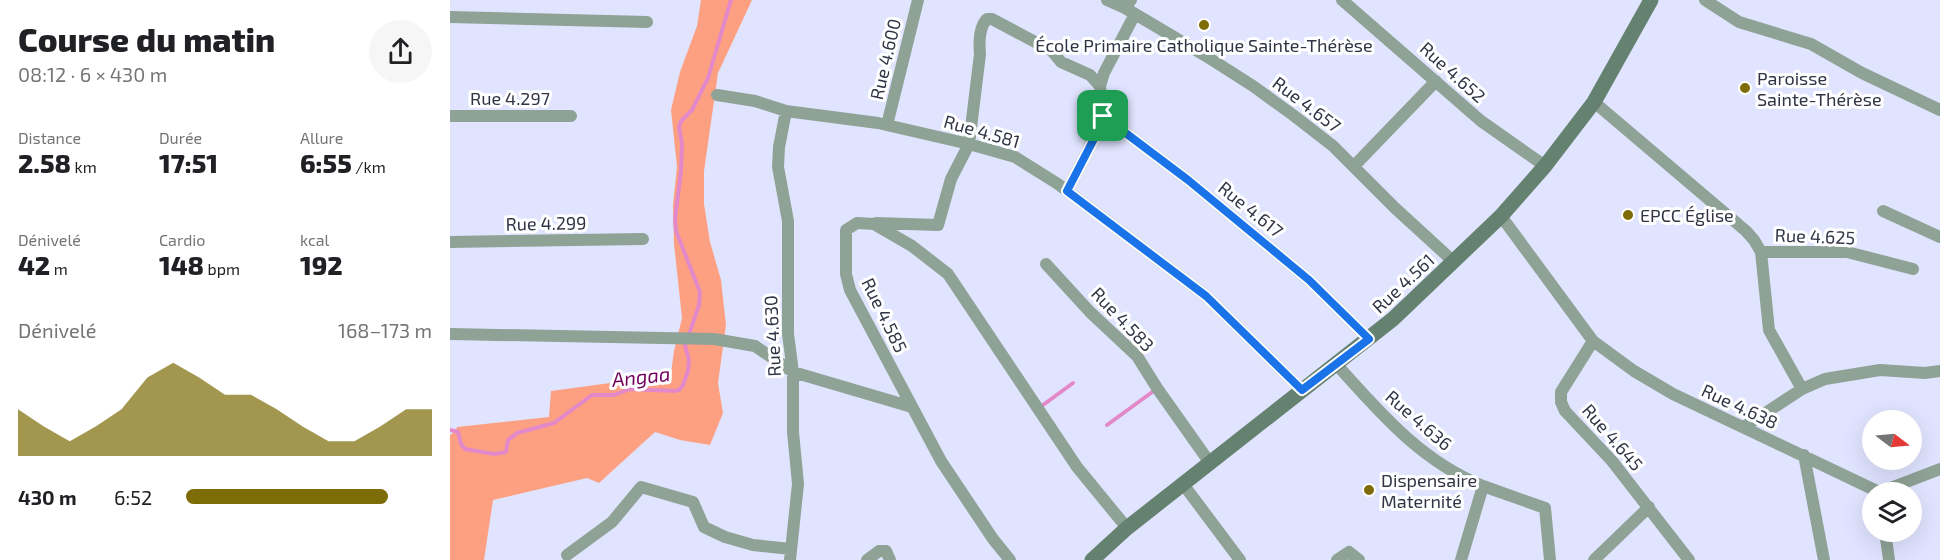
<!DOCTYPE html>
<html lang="fr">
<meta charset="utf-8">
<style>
body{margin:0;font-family:"Exo 2",sans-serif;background:#f6f6f6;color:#202124;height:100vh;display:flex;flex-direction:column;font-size:22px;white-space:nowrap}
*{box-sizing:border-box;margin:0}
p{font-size:20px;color:#757577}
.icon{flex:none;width:33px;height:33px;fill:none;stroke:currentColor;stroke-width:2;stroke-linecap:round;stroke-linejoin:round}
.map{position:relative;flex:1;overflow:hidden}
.panel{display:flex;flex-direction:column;background:#fff;width:450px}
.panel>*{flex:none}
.needle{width:39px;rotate:106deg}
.buttons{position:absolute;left:1412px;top:410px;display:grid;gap:12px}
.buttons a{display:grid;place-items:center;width:60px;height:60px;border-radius:50%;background:#fff;box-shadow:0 6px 24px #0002;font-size:30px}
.pin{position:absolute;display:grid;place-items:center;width:51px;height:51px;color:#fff;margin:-26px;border-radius:12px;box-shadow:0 3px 9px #0006}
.round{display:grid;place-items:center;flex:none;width:63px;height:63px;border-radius:32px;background:#f6f6f6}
.overview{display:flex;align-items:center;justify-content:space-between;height:102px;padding:0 18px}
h1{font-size:33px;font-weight:800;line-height:45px}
.figures{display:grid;grid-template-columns:repeat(3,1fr);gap:9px;height:102px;padding:6px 18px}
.figures div{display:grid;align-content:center}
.figures b{font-size:26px;font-weight:800}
.figures small{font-size:16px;font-weight:400}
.figures p{font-size:16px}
.chart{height:168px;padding:12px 18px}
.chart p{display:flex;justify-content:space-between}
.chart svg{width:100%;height:108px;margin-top:6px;fill:#7d6c07;opacity:.7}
ul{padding:0 18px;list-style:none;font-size:20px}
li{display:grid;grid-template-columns:96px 72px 1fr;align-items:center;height:45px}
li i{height:15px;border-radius:8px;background:#7d6c07}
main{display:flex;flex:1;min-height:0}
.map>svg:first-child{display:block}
</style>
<main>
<section class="panel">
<div class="overview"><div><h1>Course du matin</h1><p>08:12 · 6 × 430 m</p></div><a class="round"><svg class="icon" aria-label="share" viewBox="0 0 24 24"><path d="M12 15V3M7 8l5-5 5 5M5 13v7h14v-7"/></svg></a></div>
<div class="figures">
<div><p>Distance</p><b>2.58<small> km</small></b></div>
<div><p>Durée</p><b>17:51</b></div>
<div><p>Allure</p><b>6:55<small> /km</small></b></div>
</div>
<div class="figures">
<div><p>Dénivelé</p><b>42<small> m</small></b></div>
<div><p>Cardio</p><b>148<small> bpm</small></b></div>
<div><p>kcal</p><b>192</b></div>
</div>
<div class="chart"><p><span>Dénivelé</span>168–173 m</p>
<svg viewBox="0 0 160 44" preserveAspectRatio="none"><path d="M0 44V25L10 32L20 38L30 32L40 25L50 12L60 6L70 12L80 19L90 19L100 25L110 32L120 38L130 38L140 32L150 25L160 25V44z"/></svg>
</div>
<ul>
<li><b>430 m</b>6:52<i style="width:82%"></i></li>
</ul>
</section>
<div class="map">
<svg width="1490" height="560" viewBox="0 0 1490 560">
<rect width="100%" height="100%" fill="#e0e4ff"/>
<path fill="#fda082" d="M251 0H302L268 73 254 171V204L260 242 271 280 276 325 268 383 273 413 260 445 230 440 205 432 149 483 137 478 43 500 34 560H0V435L6 431 7 427 99 417 101 391 190 379 221 373 224 351 232 318 224 244 223 205 227 167 221 110 230 72 247 26Z"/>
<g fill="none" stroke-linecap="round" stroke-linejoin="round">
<path stroke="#e389c9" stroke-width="4" d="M593 405 623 383
M657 425 705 390
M0 430 8 432 11 444 15 449 44 454 56 452 58 440 67 433 104 423 142 395H164L180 389 225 391 229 390 233 385 238 371 239 360 235 346 249 305 250 292 226 231 225 219 231 171 232 144 229 127 231 121 242 110 258 78 281 0"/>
<path stroke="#8fa296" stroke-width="12" d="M657 0 675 8
M681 0 675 8 756 56 803 86 843 115 883 146 945 208 1004 262
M892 0 1031 121 1095 166
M1255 0 1289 22 1361 44 1412 73 1490 110
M0 17 197 22
M650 86 654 73 685 14
M267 95 305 101 336 111 428 123 519 144 565 157 608 184 756 296 852 390
M1144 102 1296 231 1304 240 1311 252H1397L1463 269
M336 111 329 147 328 167 338 221V334L343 372V432L348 484 340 560
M0 116H121
M653 116 738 180 859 280 919 339
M437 125 468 0
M904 166 986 81
M1433 211 1490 237
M1051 216 1143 341 1111 392V402L1115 411 1162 461 1239 560
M426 223 488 225 501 179 519 144 530 54C529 43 529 27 537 19H542L602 51 611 62 640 75 650 86 653 116 651 125 617 191
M0 242 193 239
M1311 252 1319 330 1352 389
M596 264 640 312 687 356 707 388 760 463
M0 334 264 339 305 346 343 372 462 407
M1143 341 1184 371 1223 394 1429 492
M887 365C930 413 972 462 1033 486L1011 560
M1294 427 1352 389 1375 379 1430 370 1475 373 1490 371
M1354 455 1374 560
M733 484 790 560
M1033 486 1095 508 1100 560
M1430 492 1490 469
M1435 531 1439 560
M117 555 162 522 191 487 243 502 254 527 275 537 303 545 341 549
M417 560 429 551H436L440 560
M560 560 543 539 491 461 400 290 396 274V230L407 223 424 224 462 246 498 274 627 467 677 528
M887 560 899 552 909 560
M1144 560 1199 507"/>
<path stroke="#658170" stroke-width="15" d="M642 560 677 528 943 319 1051 216 1095 166 1144 102 1201 0"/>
</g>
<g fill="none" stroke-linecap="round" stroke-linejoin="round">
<defs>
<path id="route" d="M653 116 738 180 859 280 919 339 852 390 756 296 617 191 646 135Z"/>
</defs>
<use href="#route" stroke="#fff" stroke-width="12"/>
<use href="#route" stroke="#1a73e8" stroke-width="8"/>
</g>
<g fill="#7d6c07" stroke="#fff" stroke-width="2">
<circle cx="754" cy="25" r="6"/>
<circle cx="1295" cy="88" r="6"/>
<circle cx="1178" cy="215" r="6"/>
<circle cx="919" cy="490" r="6"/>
</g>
<g text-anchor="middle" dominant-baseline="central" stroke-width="6" stroke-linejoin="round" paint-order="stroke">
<g font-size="18" fill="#313445" stroke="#fff" text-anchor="start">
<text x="754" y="45" text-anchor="middle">École Primaire Catholique Sainte-Thérèse</text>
<text x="1307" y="78">Paroisse<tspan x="1307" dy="21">Sainte-Thérèse</tspan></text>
<text x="1190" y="215">EPCC Église</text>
<text x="931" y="480">Dispensaire<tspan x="931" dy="21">Maternité</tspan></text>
</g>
<g font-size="18" fill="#313445" stroke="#fff">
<text transform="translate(435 59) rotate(-77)">Rue 4.600</text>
<text transform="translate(1003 72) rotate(42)">Rue 4.652</text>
<text x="60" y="98">Rue 4.297</text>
<text transform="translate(857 104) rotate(37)">Rue 4.657</text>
<text transform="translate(532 131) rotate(16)">Rue 4.581</text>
<text transform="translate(801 209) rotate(39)">Rue 4.617</text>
<text transform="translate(96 223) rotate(-1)">Rue 4.299</text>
<text transform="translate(1365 236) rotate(2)">Rue 4.625</text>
<text transform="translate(953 283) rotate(-43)">Rue 4.561</text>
<text transform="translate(435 315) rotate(64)">Rue 4.585</text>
<text transform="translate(673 319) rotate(46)">Rue 4.583</text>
<text transform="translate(322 336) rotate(-93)">Rue 4.630</text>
<text transform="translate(1290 406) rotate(25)">Rue 4.638</text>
<text transform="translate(969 420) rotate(41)">Rue 4.636</text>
<text transform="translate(1163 437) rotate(49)">Rue 4.645</text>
</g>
<g font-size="20" font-style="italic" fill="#72005d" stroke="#fff">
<text transform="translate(191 376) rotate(-6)">Angaa</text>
</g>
</g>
</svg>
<div class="buttons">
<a><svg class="needle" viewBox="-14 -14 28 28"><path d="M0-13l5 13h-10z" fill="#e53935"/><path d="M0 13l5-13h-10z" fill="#757577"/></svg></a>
<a><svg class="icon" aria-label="layers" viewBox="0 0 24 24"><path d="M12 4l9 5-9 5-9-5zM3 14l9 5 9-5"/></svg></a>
</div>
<div class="pin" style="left:653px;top:116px;background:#1e9e55"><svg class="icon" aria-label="arrive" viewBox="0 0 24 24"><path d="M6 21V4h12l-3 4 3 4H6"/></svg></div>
</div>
</main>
